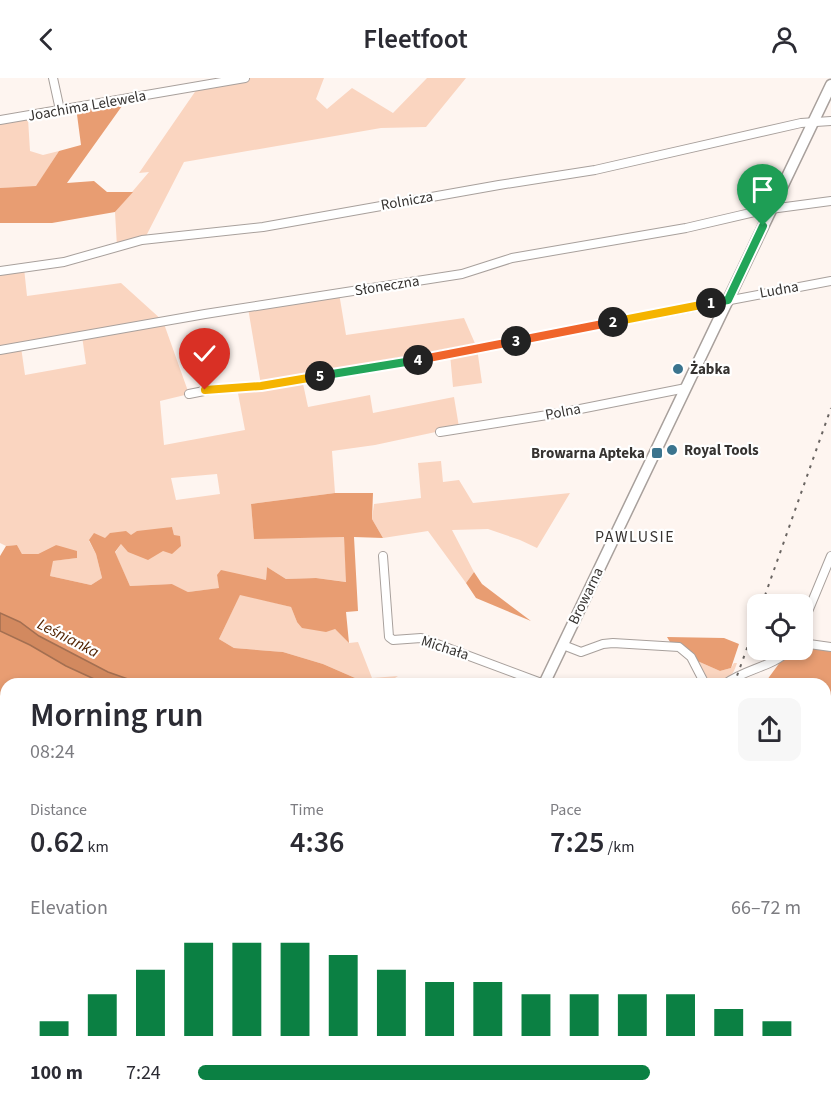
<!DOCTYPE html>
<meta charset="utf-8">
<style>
body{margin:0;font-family:"Source Sans 3",sans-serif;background:#f7f7f7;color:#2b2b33;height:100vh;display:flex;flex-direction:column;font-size:22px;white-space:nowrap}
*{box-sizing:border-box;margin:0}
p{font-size:20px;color:#7c7c81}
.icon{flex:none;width:33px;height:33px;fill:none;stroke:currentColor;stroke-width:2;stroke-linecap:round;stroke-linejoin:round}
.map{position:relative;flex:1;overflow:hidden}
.panel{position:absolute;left:0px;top:600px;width:831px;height:430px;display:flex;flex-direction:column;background:#fff;border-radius:18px 18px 0 0;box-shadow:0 3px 9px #0003}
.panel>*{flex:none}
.controls{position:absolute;left:747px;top:516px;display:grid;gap:12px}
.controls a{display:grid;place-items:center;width:66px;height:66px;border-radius:12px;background:#fff;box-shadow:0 3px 9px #0003;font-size:30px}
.pin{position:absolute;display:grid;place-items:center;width:51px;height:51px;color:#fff;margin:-62px -26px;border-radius:50% 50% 50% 0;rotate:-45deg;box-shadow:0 0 6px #0007}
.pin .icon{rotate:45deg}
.km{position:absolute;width:30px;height:30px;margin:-15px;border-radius:50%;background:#222;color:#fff;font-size:16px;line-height:30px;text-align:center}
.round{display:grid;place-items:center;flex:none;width:63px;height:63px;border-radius:12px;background:#f7f7f7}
.overview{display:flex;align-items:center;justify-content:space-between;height:102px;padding:0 30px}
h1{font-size:33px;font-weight:600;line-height:45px}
.stats{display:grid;grid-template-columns:repeat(3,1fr);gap:9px;height:102px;padding:6px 30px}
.stats div{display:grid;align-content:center}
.stats b{font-size:30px;font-weight:600}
.stats small{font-size:16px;font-weight:400}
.stats p{font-size:16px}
.chart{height:168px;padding:12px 30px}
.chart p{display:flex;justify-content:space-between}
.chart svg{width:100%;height:108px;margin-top:6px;stroke:#0b8043;stroke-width:6}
ul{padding:0 30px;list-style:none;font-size:20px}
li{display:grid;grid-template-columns:96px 72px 1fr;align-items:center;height:45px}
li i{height:15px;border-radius:8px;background:#0b8043}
header{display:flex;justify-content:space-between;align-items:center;height:78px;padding:0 30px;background:#fff;font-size:27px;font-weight:600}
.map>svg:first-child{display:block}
</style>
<header><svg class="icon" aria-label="back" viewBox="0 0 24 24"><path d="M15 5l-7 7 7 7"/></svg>Fleetfoot<svg class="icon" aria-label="person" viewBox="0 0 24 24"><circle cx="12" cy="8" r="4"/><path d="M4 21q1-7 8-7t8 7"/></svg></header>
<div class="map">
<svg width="831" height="1030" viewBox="0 0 831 1030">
<rect width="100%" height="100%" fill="#fef5f0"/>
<path fill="#fad5c0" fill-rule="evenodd" d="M245 0H324L316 21 327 31 352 10 393 35 427 0H466L426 49 381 50 184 84 145 160 117 169 115 134 149 94 139 95 199 8Z
M28 41 30 73 43 77 59 73 36 109 0 110V46Z
M24 190 27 218 121 205 163 243 189 316 160 323 164 367 245 352 237 310 261 307 248 230 339 215 346 257 464 240 477 270 482 305 453 309 450 276 302 301 308 329 370 317 373 335 454 319 459 349 375 367 332 373 335 415 251 426 254 460 344 459 347 504 316 500 286 501 267 489 266 502 217 497 220 510 188 514 172 506 130 508 115 475 121 466 174 457 172 449 131 458 89 463 96 476 102 500 91 507 50 498 52 483 77 480 56 467 38 476H22L17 467 6 468 0 465V193ZM82 258 86 286 25 297 21 269ZM217 396 220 416 176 422 171 400Z
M441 383 443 404 459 402 473 425 570 415 537 470 520 462 488 451 452 452 474 494 466 505 428 453 383 460 372 441 374 426 421 420 418 385Z
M240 516 291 529 297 544 335 551 349 565 358 564 372 600 398 598 386 606H375L362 603 323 586 283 574 234 570 219 561Z
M695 582 720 593 731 590 734 585H737C732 601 725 606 709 606Z
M6 651V737H0V653L2 654Z
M831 657V732L825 734V659Z
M825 817H831V879L825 884Z
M598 1025H683L680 1030H596Z"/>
<path fill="#e89d72" d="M127 21 67 105 94 103 107 114H133L115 134 52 145H0V110L36 108 59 73 81 67 76 29Z
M335 415H373L372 441 383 460 354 459 358 533 346 534 349 565 335 551 326 554 302 550 297 544 291 529 240 517 219 561 234 570 283 574 323 586 362 603 375 606H6V634L4 633 0 637V478L6 468 17 467 22 476H38L56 467 77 473V480L53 483 50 498 91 507 102 500 96 476 89 462 94 455 105 460 110 455 126 453 131 457 137 453 172 449 174 457 180 458 181 468 172 476 163 473 148 482 128 474 121 466 115 474 130 508 172 506 188 514 219 510 217 497 221 492 266 502 267 489 286 501 316 500 346 504 344 459 254 461 251 426Z
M474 494 482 506 531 543 476 520 466 505Z
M667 559 724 560 739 566 731 590 720 593 695 582 690 573 681 567 670 564Z
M803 565 831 569V657L825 659V606H764L789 572H802Z
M831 879V966L825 975V884Z"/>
<path fill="#d2895f" stroke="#a36f51" stroke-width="1.5" d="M0 535 20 544 39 558 108 594 142 606H105L66 588 30 567 0 553Z
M831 966V1014L823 1030H787L791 1025 825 1024V975Z"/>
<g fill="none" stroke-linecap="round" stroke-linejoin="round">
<defs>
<path id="street" d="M53 0 60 32
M0 42 245 0
M0 193 64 184 142 162 263 149 499 107 595 92 801 45 831 43
M0 272 205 236 462 196 512 180 686 150 763 132 831 123
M189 316 214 311 261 308 420 281 831 203
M440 354 560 335 686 310
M383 478 389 559 393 562 421 560 544 606
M802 548 831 478
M802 565 831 569
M563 567 581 574 603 566 613 565 679 569 691 579 705 606
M725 606C744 591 773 589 789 572
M0 630 6 634
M0 894 6 858
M0 916 6 917
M0 975 6 976
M69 1024 73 1030"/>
<path id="secondary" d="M544 606 831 7
M346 1030 349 1024"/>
</defs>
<use href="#street" stroke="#a8a09c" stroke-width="10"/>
<use href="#secondary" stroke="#a8a09c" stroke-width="13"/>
<use href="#street" stroke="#fff" stroke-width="8"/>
<use href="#secondary" stroke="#fff" stroke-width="10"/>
<path stroke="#696461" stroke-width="2" stroke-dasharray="3 6" stroke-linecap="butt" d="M762 526 831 330
M734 606 758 540
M586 1030 588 1024"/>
</g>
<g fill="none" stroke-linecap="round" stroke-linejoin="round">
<defs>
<path id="split-1" d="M711 225 728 222 763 148"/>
<path id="split-2" d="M613 244 711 225"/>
<path id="split-3" d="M516 263 613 244"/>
<path id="split-4" d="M418 282 516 263"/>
<path id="split-5" d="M320 298 418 282"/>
<path id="split-6" d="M205 312 261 308 320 298"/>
</defs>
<use href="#split-1" stroke="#fff" stroke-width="12"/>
<use href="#split-2" stroke="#fff" stroke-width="12"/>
<use href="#split-3" stroke="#fff" stroke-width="12"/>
<use href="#split-4" stroke="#fff" stroke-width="12"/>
<use href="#split-5" stroke="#fff" stroke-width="12"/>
<use href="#split-6" stroke="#fff" stroke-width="12"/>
<use href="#split-1" stroke="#22a559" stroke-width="8"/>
<use href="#split-2" stroke="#f5b400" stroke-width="8"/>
<use href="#split-3" stroke="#f0652b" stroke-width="8"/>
<use href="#split-4" stroke="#f0652b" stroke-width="8"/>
<use href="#split-5" stroke="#22a559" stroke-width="8"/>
<use href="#split-6" stroke="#f5b400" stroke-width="8"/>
</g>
<g fill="#3b748e" stroke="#fff" stroke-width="2">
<circle cx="678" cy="291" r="6"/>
<circle cx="672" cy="372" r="6"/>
<rect x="651" y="369" width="12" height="12" rx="3"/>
</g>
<g text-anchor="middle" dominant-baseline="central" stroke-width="4.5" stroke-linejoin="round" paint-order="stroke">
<g font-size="15" fill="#363331" stroke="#fff">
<text transform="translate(87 28) rotate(-10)">Joachima Lelewela</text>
<text transform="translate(407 123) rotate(-10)">Rolnicza</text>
<text transform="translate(387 208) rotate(-9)">Słoneczna</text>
<text transform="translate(779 212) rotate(-10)">Ludna</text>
<text transform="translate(563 334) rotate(-11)">Polna</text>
<text transform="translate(586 518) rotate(-64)">Browarna</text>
<text transform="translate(445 570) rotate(18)">Michała</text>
</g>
<g font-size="15" font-weight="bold" fill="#363331" stroke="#fff" text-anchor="start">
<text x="690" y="291">Żabka</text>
<text x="684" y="372">Royal Tools</text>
<text x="645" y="375" text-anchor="end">Browarna Apteka</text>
</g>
<g font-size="16" letter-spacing="1.5" fill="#363331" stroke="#fff">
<text x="635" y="459">PAWLUSIE</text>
</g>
<g font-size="16" font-style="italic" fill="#542503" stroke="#fff">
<text transform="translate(68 560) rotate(27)">Leśnianka</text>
</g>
</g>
</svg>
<div class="controls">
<a><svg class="icon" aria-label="locate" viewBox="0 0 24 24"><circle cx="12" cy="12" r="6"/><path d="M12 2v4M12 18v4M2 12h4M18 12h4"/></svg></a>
</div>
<div class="pin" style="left:763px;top:148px;background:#1e9e55"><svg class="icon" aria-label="arrive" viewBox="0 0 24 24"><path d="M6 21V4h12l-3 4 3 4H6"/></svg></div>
<div class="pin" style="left:205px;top:312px;background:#d93025"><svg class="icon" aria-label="check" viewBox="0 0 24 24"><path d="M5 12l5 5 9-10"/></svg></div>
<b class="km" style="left:711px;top:225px">1</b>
<b class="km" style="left:613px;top:244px">2</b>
<b class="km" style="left:516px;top:263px">3</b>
<b class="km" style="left:418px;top:282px">4</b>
<b class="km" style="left:320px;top:298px">5</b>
<section class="panel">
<div class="overview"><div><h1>Morning run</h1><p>08:24</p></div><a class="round"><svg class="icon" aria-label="share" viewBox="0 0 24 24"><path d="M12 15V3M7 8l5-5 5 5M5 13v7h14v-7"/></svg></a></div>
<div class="stats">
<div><p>Distance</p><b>0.62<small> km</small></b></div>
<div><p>Time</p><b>4:36</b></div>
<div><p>Pace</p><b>7:25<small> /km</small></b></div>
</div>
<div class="chart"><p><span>Elevation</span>66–72 m</p>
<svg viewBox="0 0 160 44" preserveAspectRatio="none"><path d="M5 44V38M15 44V27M25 44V17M35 44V6M45 44V6M55 44V6M65 44V11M75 44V17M85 44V22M95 44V22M105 44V27M115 44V27M125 44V27M135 44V27M145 44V33M155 44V38"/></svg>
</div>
<ul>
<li><b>100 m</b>7:24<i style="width:75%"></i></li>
</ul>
</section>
</div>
